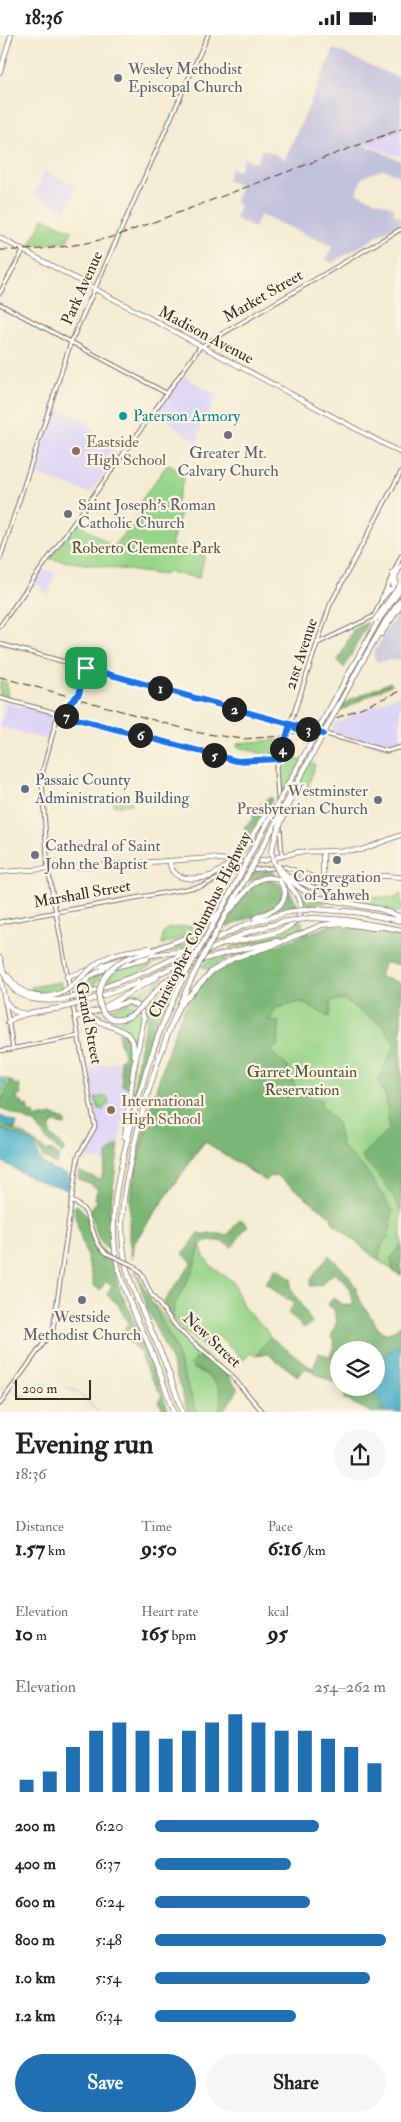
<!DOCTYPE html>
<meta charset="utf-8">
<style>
body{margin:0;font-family:"IM FELL Double Pica",serif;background:#f6f6f6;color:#202124;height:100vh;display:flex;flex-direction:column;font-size:19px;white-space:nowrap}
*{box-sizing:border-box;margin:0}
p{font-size:16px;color:#757577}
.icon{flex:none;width:28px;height:28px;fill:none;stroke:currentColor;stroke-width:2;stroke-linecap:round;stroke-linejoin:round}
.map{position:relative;height:1377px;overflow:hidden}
.side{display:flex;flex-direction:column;background:#fff;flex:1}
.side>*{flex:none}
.buttons{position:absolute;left:330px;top:1306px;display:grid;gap:10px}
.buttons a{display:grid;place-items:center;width:55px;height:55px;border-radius:50%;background:#fff;box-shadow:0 2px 12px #0003;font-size:25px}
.scale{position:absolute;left:15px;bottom:12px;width:76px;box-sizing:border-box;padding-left:5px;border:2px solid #3b2a1e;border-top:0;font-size:14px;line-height:18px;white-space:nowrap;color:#3b2a1e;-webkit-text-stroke:4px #fcf5e5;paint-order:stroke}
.pin{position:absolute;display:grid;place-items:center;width:42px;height:42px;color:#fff;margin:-21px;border-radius:10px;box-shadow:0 2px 8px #0006}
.km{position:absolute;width:25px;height:25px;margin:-12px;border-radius:50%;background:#222;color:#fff;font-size:14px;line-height:25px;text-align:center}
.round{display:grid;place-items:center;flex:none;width:52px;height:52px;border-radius:26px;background:#f6f6f6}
.summary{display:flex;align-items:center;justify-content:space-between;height:85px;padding:0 15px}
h1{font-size:28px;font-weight:700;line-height:38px}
.figures{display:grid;grid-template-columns:repeat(3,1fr);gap:8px;height:85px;padding:5px 15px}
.figures div{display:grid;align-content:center}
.figures b{font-size:21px;font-weight:700}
.figures small{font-size:14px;font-weight:400}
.figures p{font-size:14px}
.chart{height:140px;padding:10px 15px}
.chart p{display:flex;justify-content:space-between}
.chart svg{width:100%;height:90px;margin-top:5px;stroke:#1f6fb2;stroke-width:6}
.button{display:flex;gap:10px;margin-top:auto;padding:10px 15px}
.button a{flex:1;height:58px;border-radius:30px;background:#1f6fb2;color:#fff;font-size:20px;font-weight:700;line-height:58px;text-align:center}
.button a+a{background:#f6f6f6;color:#202124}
ul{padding:0 15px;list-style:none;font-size:16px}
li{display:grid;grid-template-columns:80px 60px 1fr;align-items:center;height:38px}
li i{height:12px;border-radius:6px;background:#1f6fb2}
.status{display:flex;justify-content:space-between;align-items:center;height:35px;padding:0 25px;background:#fff;direction:ltr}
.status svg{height:14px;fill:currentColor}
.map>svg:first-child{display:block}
</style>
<div class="status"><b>18:36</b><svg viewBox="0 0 49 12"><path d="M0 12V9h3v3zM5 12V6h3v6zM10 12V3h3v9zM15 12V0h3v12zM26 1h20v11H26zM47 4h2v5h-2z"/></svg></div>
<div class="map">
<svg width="401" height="1377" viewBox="0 0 401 1377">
<rect width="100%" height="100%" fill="#fcf5e5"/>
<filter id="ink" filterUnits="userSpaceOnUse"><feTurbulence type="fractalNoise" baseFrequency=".02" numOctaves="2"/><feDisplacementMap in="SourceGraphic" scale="10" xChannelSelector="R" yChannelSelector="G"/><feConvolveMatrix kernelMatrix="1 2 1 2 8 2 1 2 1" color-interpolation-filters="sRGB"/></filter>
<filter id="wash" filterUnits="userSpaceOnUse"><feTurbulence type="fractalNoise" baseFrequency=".0096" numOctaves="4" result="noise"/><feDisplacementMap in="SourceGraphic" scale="20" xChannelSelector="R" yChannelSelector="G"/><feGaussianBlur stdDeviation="1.12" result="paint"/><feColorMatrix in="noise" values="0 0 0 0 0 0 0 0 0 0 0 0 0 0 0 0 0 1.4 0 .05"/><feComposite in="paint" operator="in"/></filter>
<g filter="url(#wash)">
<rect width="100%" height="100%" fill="#f4ecd3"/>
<path fill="#ddd5f6" d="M401 95V120H394L365 108Z
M44 136 77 151 66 174 34 159Z
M183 341 218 360 203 387 197 407 156 378Z
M54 374 90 387 87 392 99 399 96 405 118 419 90 458 32 438Z
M43 534 55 537 49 560 43 558V554L33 548Z
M401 659V708L385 713 331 699 335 688Z
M6 668 54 681 48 705 0 692Z
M118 1027 121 1050 130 1054 119 1108 107 1119 105 1127 81 1122 99 1096 89 1032Z"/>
<path fill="#c2c1dc" d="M334 14 401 44V95L363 109 401 126V142L384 134 363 142 356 158 395 173 393 178 401 182V187L332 228 326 225 332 211 260 180 254 193 235 184 240 171 235 168 241 151 227 145 231 133 239 136 244 123 256 128 263 114 285 124Z
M401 574V624L377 627 373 620 387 594Z"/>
<path fill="#98d489" stroke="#6a7f54" d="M43 183 72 196 66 207 30 211Z
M168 429 185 441 174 474 181 477 171 510 205 520 199 543 169 537 163 540 50 524 77 487 113 512 139 480 140 475 138 470Z
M0 646 7 648V663L0 661Z
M280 705 275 719C263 721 250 714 237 712L238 708Z
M285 721 315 729 308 754 281 756 279 735Z
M113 759 131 763V769L113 771Z
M313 859 395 863 401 859V878Z
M297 887H303L299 896 273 905 229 913C248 906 285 900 297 887Z
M192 891 195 894 177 905 162 909 163 898 168 893Z
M203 894 195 909 169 917 150 920 192 902Z
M250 914 251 915 229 922 209 935 202 931C214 918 233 917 250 914Z
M168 922 134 940 102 950C109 924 147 926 168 922Z
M384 928 380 942 401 948V1240L379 1226 332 1187V1182L329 1180 278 1141H271L266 1146 205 1106 133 1209 132 1223C122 1162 142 1100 160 1042 168 1018 174 992 186 970L233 951Z
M101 938 93 955 81 957C84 947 91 942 101 938Z
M165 942 140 970 131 966 118 967Z
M61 947 64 954 46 959 33 957 31 952Z
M127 968 138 972C128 983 116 984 105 975Z
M140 975 141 982 135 1012C128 990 108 988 89 980L98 977 104 982 119 986Z
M0 1042 11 1046 2 1064 0 1063Z
M107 1061 109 1069 104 1072 103 1075 99 1074 95 1063Z
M200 1210 204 1221 211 1231 232 1246 244 1273 265 1293 270 1302 313 1334 319 1318 330 1322 335 1307 332 1300 337 1286 334 1274 328 1270 333 1263 341 1269 350 1271 354 1268 361 1267 381 1298C390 1300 394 1296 401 1289V1313C386 1312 382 1326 376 1337V1315H339V1350L304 1333 298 1341 267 1318 256 1320 251 1318 243 1325 217 1300 206 1314 184 1296 173 1284 174 1271Z
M153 1268 178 1298 212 1326 204 1323 194 1334C214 1342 230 1355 217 1377H197L173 1308Z"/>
<path fill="#7ab675" stroke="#5a704a" d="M368 587 344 633 338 626 353 595Z
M390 647 392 649 338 677 342 669Z
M271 762 272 765 246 805 244 792 252 785 254 773C261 771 264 764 271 762Z
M272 835 277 841 267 839 249 847 253 837Z
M284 836 317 847 318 850 316 853 293 843Z
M269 844C276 846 282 849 283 857 283 875 241 885 227 892L226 890C237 871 247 850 269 844Z
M287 853 289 854 298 871 277 876 287 864Z
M296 856 327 868 302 871Z
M331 890 401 901V930L384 928 380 942 401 948V1176C395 1163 387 1150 377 1139 372 1133 366 1129 362 1121L389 1094 386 1062 378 1046 395 1010 384 992 343 964 331 966 329 982 301 967 276 973 269 986 279 987 278 1010 271 1017 288 1032 294 1050 308 1062 321 1064V1071L337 1088 342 1112 366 1135 393 1176 389 1202C380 1208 380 1216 379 1226L332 1187V1182L329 1180 278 1141H271L266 1146 204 1106 133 1209 132 1223 129 1203 130 1163 147 1083 173 1001 186 970 202 947 234 924 269 913Z
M181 938 159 984 132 1066 139 1017 146 987 144 972 166 948Z
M119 997C138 1007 132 1035 130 1053L122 1050 120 1025 124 1022C124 1014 117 1005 119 997Z
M11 1046 16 1050 19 1049 21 1060 17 1061 18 1067 22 1066 23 1071 27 1070 29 1079 34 1078 35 1083 54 1080 65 1086V1090L53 1088 50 1092V1099L65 1114 62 1119 46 1104 36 1089 0 1073V1063L2 1064Z
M0 1088 24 1099 45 1115 52 1116 59 1122 56 1129 44 1123 34 1108 0 1093Z
M119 1109 109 1182 111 1216C95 1209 96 1190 90 1177L97 1166 94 1163 98 1154 89 1148 78 1144 79 1136 101 1145 107 1119Z
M76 1170C97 1183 85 1209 112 1223L117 1248 145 1312 169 1377H166L158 1367 162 1361 142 1326V1318L120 1300 128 1289 118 1269 107 1260 112 1250 106 1246 100 1255 94 1251C90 1224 77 1199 74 1172Z
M240 1184 248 1190 232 1212C222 1204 212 1204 200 1210L193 1235 174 1271 173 1284 163 1268 192 1227 183 1219 199 1198C210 1201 215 1196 227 1201Z
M401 1209V1240L393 1236 391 1223Z
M329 1220 346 1237 355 1251 361 1267 381 1298C390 1300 394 1296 401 1289V1313C385 1312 384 1326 376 1337V1315H339V1350L304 1333 298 1341 267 1318 257 1320 270 1302 313 1334 319 1318 330 1322 335 1307 332 1300 337 1286 334 1274 328 1270 333 1263 341 1269 350 1271 354 1268 347 1249 334 1238 321 1250 310 1251V1246Z
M276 1233 291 1244 290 1252 312 1288 304 1293 288 1278 294 1269 265 1249Z
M135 1235 173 1308 197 1377H188L173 1330 148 1275Z
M195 1323C215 1323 227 1337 237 1353L235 1360 222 1377H217C226 1363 221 1350 208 1340 202 1335 195 1336 191 1329Z
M345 1353H369L380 1364 384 1377H371L344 1364 349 1354Z"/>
<path fill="#4cb1cb" stroke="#446e74" d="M0 1081 17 1088 15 1094 0 1088Z
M0 1093 34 1108C41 1133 46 1131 69 1140L67 1154C40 1147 23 1140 0 1125Z
M396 1312 401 1313V1377H384L380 1364 369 1353 376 1352C376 1336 381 1320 396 1312Z"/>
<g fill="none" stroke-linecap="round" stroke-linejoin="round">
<path stroke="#4cb1cb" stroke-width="1" d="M376 1322 391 1304 401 1301
M66 1352 78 1357 98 1377
M361 1352 375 1366 377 1377
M0 1353 8 1354
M12 1356 22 1361 39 1348 47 1350"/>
<path stroke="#4cb1cb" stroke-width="2.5" d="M0 1045 6 1049 0 1057"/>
</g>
</g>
<g filter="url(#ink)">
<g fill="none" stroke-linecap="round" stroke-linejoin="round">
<defs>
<path id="secondary" d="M0 258 23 216
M0 269 166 358
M0 524 71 307 208 0
M0 591 200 312 401 194
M318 608 374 581 401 521
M0 609 387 716 401 712
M0 663 229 724 241 726 279 724
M291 690 295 694 318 699
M279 780 276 732 330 570 401 437
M280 791 282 822
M1 887 202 851 235 836 285 832 323 845
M5 966 13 1014
M0 1016 79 1001
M71 1166C97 1175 87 1206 108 1219
M134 1231 142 1240 151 1259 179 1295 229 1338 263 1377
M0 1369 53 1295 78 1121 95 1092 48 834 42 747 43 735 58 679 79 659 86 633"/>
<path id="primary" d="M0 37 11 0
M0 203 401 418
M323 817V845L385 841 401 842
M0 837 212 823 240 827 262 826 298 817 361 815 401 800
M0 941 5 966"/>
<path id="highway" d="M392 539 393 551 400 556
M400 553C392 546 395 539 401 531
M382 563 389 555 395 554
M381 599 401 570
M362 627 385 587 401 565
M352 633 380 583
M284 757 295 737
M255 796 268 777 274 775
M271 817 277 796
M258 820 276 787
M249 821 275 774
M170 826C170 847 196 845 211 841
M283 838 296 850 313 862 380 874 401 882
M290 842 318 855 322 852 323 845
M312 874 356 877 401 886
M226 878C242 868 253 833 279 845L285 855C286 873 269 877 255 883
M312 883 346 885 401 895
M0 888 2 887
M219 892 247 841
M209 897 239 842
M227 908C249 903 314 898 299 864 295 855 286 847 280 839
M151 916 190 901 219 878
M134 922 185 916
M0 923C6 958 25 968 60 965
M102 935 147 924
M8 941C19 959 38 966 59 959
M67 942 126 923
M155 957C188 920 234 917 278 906
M83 960 145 937 245 890 288 877
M5 966 14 976 24 979
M84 967 139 948 248 897 282 887
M181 969 212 936 234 923 274 910 322 890 340 888 373 893 381 891
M105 972 157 942
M75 982 128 967 139 971 144 983 134 1033
M8 988C14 978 49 975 61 973
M127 999 133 1007 134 1020
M125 1102 134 1030
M173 1377C166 1353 157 1329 147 1306 137 1283 125 1260 119 1236 106 1186 119 1136 132 1087 145 1035 161 985 186 938
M182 1377C175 1354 167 1331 157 1309 147 1285 134 1261 127 1235 115 1186 127 1138 139 1090 153 1036 171 983 197 933"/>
</defs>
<use href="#secondary" stroke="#7c6e5d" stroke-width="5"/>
<use href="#primary" stroke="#7c6e5d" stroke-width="5.5"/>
<use href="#highway" stroke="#7c6e5d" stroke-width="6"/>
<use href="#secondary" stroke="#fff" stroke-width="3"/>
<use href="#primary" stroke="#fff" stroke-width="4"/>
<use href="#highway" stroke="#fff" stroke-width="4.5"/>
<path stroke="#3b2a1e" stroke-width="1" stroke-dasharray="8 4" stroke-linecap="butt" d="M0 215C40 216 81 211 119 200L401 94
M0 642 200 698 243 704 282 701 308 695 401 656"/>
<defs>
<path id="secondary-bridge" d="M108 1219 134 1231"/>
<path id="highway-bridge" d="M380 583 401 554
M375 585 400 550
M295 737 352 633
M275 774 284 757
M276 787 362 627
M277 796 293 761
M271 817 274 828 280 839
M278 831 284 838
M211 841C231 831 245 816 255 796
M247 841 258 820
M239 842 249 821
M288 877 312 874
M282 887 312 883
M151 916C137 920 123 923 112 933 88 954 99 997 130 981 140 976 148 964 155 957
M197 933 219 892
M102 935C91 940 81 946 80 960 77 987 110 987 127 999
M186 938 209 897
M59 959C73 953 83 940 95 930 111 917 131 916 150 913
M60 965 83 960
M61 973 84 967"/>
</defs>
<use href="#secondary-bridge" stroke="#7c6e5d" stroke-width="5" stroke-linecap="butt"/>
<use href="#highway-bridge" stroke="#7c6e5d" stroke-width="6" stroke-linecap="butt"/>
<use href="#secondary-bridge" stroke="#fff" stroke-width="3"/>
<use href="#highway-bridge" stroke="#fff" stroke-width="4.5"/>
</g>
</g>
<g fill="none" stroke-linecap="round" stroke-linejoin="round" filter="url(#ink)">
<defs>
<path id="route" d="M86 633 315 696 323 699C312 699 299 697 290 690L279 724 237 726 58 679 79 659 86 633"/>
</defs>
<use href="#route" stroke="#fff" stroke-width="10"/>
<use href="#route" stroke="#1a73e8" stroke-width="6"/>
</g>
<g fill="#6b7280" stroke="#fcf5e5" stroke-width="2">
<circle cx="118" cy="43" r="5"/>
<circle cx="228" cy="400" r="5"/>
<circle cx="68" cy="479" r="5"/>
<circle cx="378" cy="765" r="5"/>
<circle cx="35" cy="820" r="5"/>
<circle cx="337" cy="825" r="5"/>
<circle cx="82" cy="1265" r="5"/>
</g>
<circle fill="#0f9aa8" stroke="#fcf5e5" stroke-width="2" cx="123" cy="381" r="5"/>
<g fill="#8d6e63" stroke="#fcf5e5" stroke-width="2">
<circle cx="76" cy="416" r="5"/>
<circle cx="111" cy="1075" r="5"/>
</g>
<circle fill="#5c6f8a" stroke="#fcf5e5" stroke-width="2" cx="25" cy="754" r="5"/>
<g text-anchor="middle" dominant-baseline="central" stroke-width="4.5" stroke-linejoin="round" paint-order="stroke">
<g font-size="16" fill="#5b616d" stroke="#fcf5e5" text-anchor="start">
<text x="128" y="34">Wesley Methodist<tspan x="128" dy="18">Episcopal Church</tspan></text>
<text x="228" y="418" text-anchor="middle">Greater Mt.<tspan x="228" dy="18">Calvary Church</tspan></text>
<text x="78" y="470">Saint Joseph's Roman<tspan x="78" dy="18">Catholic Church</tspan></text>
<text x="368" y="756" text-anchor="end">Westminster<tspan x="368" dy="18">Presbyterian Church</tspan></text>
<text x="45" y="811">Cathedral of Saint<tspan x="45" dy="18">John the Baptist</tspan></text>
<text x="337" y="842" text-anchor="middle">Congregation<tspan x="337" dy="18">of Yahweh</tspan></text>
<text x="82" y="1282" text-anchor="middle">Westside<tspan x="82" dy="18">Methodist Church</tspan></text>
</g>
<g font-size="16" fill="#3b2a1e" stroke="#fcf5e5">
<text transform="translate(82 253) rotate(-66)">Park Avenue</text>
<text transform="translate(263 261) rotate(-30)">Market Street</text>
<text transform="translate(206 300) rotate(28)">Madison Avenue</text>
<text transform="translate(301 619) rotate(-72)">21st Avenue</text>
<text transform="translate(82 859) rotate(-10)">Marshall Street</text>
<text transform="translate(200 890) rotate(-63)">Christopher Columbus Highway</text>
<text transform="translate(89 988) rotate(79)">Grand Street</text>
<text transform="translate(212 1305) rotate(43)">New Street</text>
</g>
<g font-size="16" fill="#0d838f" stroke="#fcf5e5" text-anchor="start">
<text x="133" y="381">Paterson Armory</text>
</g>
<g font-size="16" fill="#785e54" stroke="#fcf5e5" text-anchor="start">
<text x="86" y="407">Eastside<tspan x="86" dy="18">High School</tspan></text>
<text x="121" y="1066">International<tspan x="121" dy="18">High School</tspan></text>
</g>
<g font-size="16" fill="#525439" stroke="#fcf5e5">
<text x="146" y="513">Roberto Clemente Park</text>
<text x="302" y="1037">Garret Mountain<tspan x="302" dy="18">Reservation</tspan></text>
</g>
<g font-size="16" fill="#4e5e75" stroke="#fcf5e5" text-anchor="start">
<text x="35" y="745">Passaic County<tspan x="35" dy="18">Administration Building</tspan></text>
</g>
</g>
</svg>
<div class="buttons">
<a><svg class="icon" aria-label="layers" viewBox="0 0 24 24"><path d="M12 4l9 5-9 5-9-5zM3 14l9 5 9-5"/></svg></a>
</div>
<div class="scale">200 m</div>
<div class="pin" style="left:86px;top:633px;background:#1e9e55"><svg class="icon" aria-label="arrive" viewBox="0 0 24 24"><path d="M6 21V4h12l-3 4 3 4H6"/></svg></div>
<b class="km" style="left:160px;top:653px">1</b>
<b class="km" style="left:234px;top:674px">2</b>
<b class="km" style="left:308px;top:694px">3</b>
<b class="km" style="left:282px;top:714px">4</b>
<b class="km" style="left:214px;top:720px">5</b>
<b class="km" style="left:140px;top:700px">6</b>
<b class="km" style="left:66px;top:681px">7</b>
</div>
<section class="side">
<div class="summary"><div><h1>Evening run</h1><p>18:36</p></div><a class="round"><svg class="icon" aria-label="share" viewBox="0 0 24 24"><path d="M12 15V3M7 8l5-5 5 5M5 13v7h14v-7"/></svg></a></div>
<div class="figures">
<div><p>Distance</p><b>1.57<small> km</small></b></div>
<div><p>Time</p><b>9:50</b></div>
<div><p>Pace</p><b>6:16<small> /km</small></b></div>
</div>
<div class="figures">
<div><p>Elevation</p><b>10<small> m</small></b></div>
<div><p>Heart rate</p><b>165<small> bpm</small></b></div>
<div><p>kcal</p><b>95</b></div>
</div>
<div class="chart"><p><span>Elevation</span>254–262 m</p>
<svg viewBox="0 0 160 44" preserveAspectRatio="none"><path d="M5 44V38M15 44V34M25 44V22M35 44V14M45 44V10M55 44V14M65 44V18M75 44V14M85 44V10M95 44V6M105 44V10M115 44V14M125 44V14M135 44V18M145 44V22M155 44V30"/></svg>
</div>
<ul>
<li><b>200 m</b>6:20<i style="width:71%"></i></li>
<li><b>400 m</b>6:37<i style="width:59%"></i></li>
<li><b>600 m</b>6:24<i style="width:67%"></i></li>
<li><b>800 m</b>5:48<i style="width:100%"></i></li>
<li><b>1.0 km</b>5:54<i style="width:93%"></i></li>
<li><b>1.2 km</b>6:34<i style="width:61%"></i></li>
</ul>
<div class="button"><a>Save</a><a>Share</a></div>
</section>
